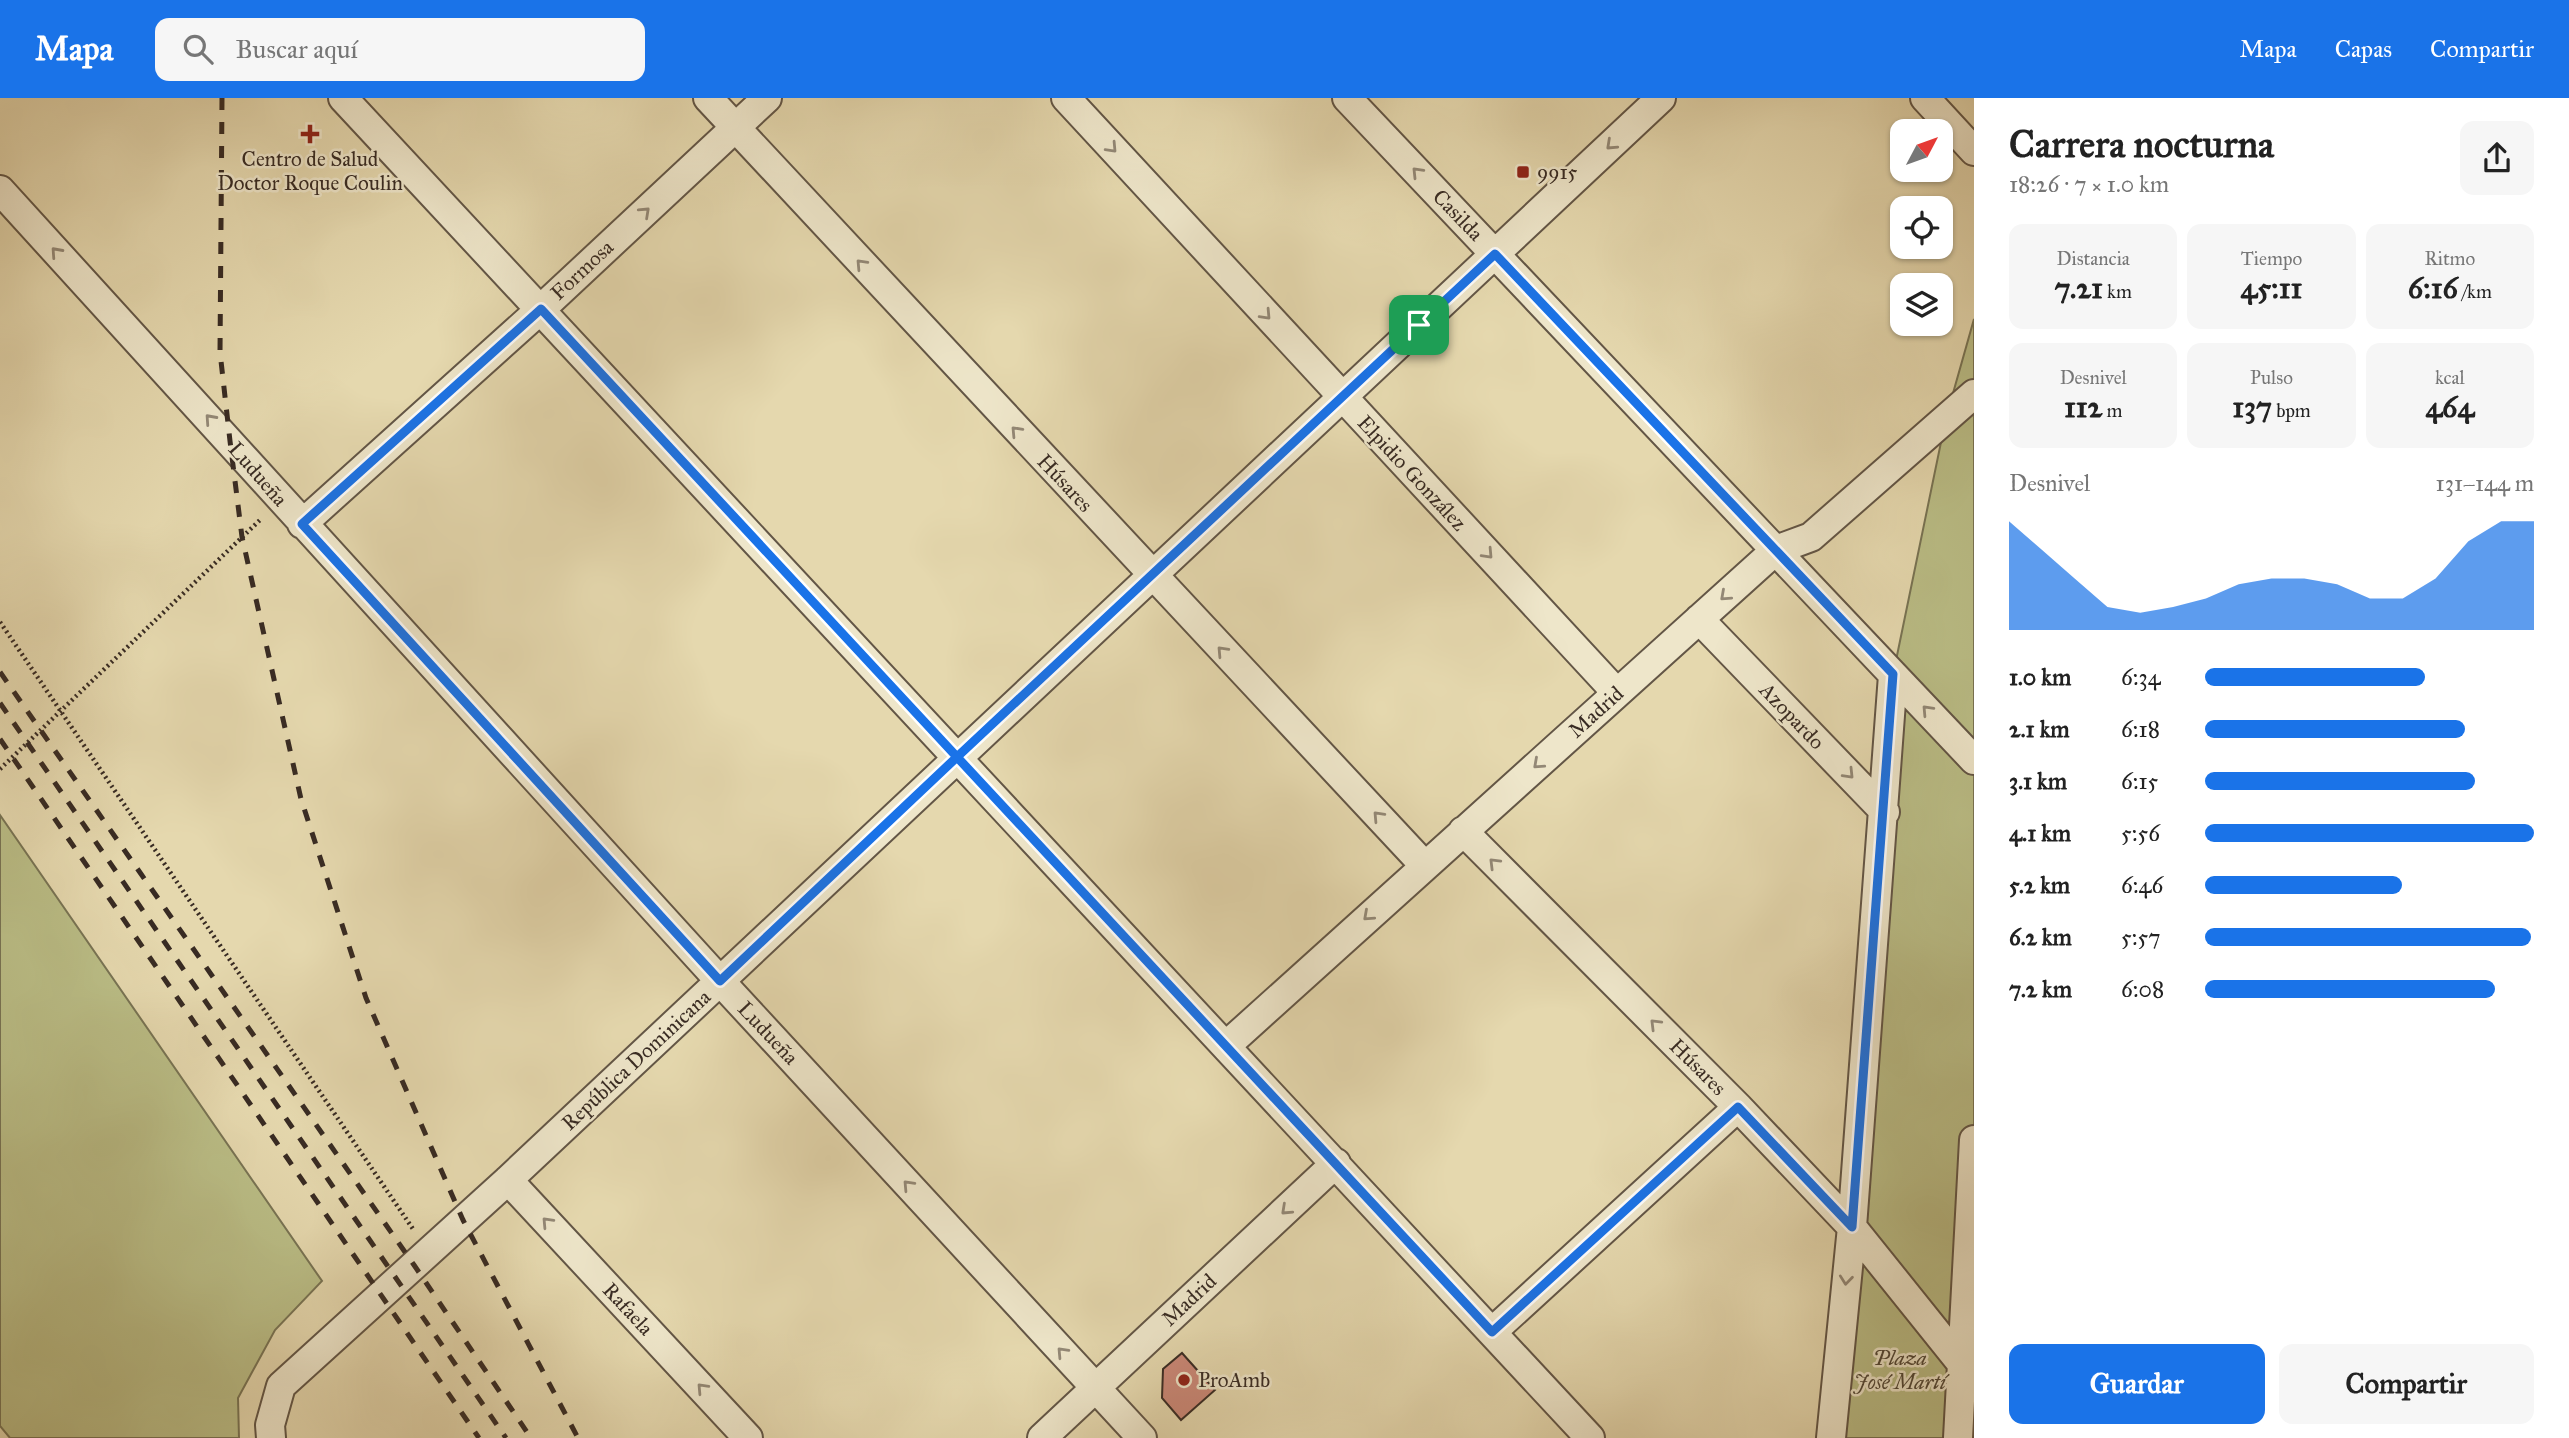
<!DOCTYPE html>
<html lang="es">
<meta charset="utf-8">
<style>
body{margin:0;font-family:"IM FELL Great Primer",serif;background:#f6f6f6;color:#222;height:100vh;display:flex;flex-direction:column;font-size:26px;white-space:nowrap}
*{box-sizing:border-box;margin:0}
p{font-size:23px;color:#767676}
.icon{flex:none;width:38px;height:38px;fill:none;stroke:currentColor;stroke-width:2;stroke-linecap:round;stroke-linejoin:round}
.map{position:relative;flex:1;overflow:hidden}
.panel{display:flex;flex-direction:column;background:#fff;width:595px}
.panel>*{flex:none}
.needle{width:46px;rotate:49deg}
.buttons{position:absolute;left:1890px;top:21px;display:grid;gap:14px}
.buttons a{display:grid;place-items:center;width:63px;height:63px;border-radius:14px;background:#fff;box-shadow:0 2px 5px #0004;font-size:35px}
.pin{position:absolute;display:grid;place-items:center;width:60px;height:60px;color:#fff;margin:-30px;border-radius:14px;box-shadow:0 4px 10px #0006}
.round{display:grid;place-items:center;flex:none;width:74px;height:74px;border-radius:14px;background:#f6f6f6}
.overview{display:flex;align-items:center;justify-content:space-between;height:119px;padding:0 35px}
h1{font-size:38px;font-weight:700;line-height:52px}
.metrics{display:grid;grid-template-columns:repeat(3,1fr);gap:10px;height:119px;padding:7px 35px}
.metrics div{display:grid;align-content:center;border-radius:14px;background:#f6f6f6;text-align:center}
.metrics b{font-size:30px;font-weight:700}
.metrics small{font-size:19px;font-weight:400}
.metrics p{font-size:19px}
.chart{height:196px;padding:14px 35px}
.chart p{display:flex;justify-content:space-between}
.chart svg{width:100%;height:126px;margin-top:7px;fill:#1a73e8;opacity:.7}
.primary-button{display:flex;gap:14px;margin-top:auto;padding:14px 35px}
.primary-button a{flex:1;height:80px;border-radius:14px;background:#1a73e8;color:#fff;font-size:28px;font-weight:700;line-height:80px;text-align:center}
.primary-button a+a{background:#f6f6f6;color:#222}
ul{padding:0 35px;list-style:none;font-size:23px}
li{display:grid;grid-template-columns:112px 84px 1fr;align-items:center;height:52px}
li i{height:18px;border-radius:9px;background:#1a73e8}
header{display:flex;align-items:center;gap:42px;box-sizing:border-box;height:98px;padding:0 35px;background:#1a73e8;color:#fff}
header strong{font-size:33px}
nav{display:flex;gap:38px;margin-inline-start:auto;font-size:24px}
.search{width:490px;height:63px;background:#f6f6f6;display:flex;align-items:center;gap:18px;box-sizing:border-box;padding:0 24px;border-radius:14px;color:#767676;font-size:26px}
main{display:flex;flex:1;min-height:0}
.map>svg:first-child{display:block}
</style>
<header>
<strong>Mapa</strong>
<div class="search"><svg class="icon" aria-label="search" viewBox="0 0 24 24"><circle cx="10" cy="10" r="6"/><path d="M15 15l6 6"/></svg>Buscar aquí</div>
<nav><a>Mapa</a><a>Capas</a><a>Compartir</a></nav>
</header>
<main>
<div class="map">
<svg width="1974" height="1340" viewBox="0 0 1974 1340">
<rect width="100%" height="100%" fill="#e5d8ae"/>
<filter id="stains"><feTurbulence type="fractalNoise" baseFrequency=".00286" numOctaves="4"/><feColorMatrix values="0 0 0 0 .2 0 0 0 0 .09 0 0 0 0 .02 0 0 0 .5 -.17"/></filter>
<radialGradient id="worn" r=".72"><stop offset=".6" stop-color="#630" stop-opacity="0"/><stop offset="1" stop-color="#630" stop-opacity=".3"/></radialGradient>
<path fill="#babd86" stroke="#797454" stroke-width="2" d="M1974 221V1042L1958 1340H1831L1893 577 1946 320Z
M0 717 322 1183 275 1232 238 1300 239 1340H10L0 1328Z"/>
<path fill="#cb8878" stroke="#382b23" stroke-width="2" d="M1182 1255 1215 1292 1181 1322 1162 1300 1163 1271Z"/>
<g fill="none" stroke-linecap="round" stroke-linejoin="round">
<defs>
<path id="minor" d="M343 0 1590 1340
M708 0 1425 768
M1066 0 1617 595
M1347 0 1974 662
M1925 0 1974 53
M0 92 720 883 1142 1340
M302 426 541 211 767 0
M1699 521 1885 714
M1463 733 1738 1009 1852 1129 1974 1281
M1227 947 1776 452 1811 439 1974 296
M508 1082 748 1340
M1492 1234 1738 1009
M271 1340 270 1327 281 1288 508 1082 1661 0
M1042 1340 1336 1065
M1831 1340 1852 1129 1893 577
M1958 1340 1974 1042"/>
</defs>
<use href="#minor" stroke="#635646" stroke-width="32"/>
<path stroke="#382b23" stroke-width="4.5" stroke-dasharray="2 3.5" stroke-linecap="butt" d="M0 524 413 1131
M0 671 260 422"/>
<use href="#minor" stroke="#eee6ca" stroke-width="28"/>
<path stroke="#382b23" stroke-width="5" stroke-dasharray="12 12" stroke-linecap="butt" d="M222 0 220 254 230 343 242 439 301 701 366 900 463 1122 578 1340
M0 574 414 1167 531 1340
M0 605 506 1340
M0 641 479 1340"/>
</g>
<defs><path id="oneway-chevron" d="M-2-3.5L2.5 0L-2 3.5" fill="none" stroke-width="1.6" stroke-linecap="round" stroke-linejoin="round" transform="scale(1.75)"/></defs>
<g stroke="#938876">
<use href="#oneway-chevron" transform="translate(1611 47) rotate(137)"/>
<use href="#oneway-chevron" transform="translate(1112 50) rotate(47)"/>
<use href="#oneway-chevron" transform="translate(1417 74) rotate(-134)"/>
<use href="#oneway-chevron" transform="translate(645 114) rotate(-43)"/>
<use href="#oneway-chevron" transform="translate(56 154) rotate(-132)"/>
<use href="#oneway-chevron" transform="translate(861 166) rotate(-133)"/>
<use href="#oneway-chevron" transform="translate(1266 217) rotate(47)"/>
<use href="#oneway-chevron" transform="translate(210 321) rotate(-132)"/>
<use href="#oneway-chevron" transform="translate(1016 333) rotate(-133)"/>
<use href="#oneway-chevron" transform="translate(1488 456) rotate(47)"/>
<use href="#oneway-chevron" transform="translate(1725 498) rotate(138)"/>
<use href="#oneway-chevron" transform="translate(1222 553) rotate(-133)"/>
<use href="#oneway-chevron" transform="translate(1927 612) rotate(-133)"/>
<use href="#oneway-chevron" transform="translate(1538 666) rotate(138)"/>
<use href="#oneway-chevron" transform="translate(1849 676) rotate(46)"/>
<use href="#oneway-chevron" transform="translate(1378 718) rotate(-133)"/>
<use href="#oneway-chevron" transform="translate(1494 765) rotate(-135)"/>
<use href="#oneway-chevron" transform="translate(1368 818) rotate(138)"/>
<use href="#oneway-chevron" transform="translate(1655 926) rotate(-135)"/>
<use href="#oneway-chevron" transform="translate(908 1087) rotate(-133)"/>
<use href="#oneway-chevron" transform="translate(1286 1112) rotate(137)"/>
<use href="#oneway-chevron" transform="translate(547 1124) rotate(-133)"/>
<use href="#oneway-chevron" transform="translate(1846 1182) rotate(96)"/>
<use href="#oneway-chevron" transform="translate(1062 1254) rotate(-133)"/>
<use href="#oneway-chevron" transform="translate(702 1290) rotate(-133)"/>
</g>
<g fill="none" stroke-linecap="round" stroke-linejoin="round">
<defs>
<path id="route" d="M1419 227 957 659 541 211 302 426 720 883 957 659 1492 1234 1738 1009 1852 1129 1893 576 1495 156 1419 227"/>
</defs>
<use href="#route" stroke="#fff" stroke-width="14"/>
<use href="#route" stroke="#1a73e8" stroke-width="9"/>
</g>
<g fill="#8f2418" stroke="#eee6ca" stroke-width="2.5">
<path d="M306.5 25.5h7v7h7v7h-7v7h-7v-7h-7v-7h7z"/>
<rect x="1516" y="67" width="14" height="14" rx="3.5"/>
<circle cx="1184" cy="1282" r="7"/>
</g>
<g text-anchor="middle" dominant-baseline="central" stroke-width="5" stroke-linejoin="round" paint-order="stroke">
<g font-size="21" fill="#382b23" stroke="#eee6ca" text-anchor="start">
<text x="310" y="61" text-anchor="middle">Centro de Salud<tspan x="310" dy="24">Doctor Roque Coulin</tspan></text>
<text x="1537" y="74">9915</text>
<text x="1198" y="1282">ProAmb</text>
</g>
<g font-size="21" fill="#382b23" stroke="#eee6ca">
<text transform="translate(1458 117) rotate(46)">Casilda</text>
<text transform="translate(582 172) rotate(-43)">Formosa</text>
<text transform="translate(1412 375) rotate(47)">Elpidio González</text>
<text transform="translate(258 376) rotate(49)">Ludueña</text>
<text transform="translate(1065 385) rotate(47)">Húsares</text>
<text transform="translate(1596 614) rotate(-42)">Madrid</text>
<text transform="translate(1792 618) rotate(46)">Azopardo</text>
<text transform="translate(768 935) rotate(47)">Ludueña</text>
<text transform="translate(636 962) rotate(-43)">República Dominicana</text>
<text transform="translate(1698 969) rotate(45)">Húsares</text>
<text transform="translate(1189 1202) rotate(-43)">Madrid</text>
<text transform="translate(628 1211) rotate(47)">Rafaela</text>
</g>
<g font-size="21" font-style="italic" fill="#524837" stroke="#eee6ca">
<text x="1900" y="1260">Plaza<tspan x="1900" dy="24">José Martí</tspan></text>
</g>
</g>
<rect width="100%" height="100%" filter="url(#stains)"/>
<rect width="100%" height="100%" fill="url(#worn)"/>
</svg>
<div class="buttons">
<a><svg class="needle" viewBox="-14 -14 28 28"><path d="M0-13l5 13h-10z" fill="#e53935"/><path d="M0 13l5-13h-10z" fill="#767676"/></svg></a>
<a><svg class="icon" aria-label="locate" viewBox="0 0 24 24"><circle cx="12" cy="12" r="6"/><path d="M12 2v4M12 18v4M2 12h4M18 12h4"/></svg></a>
<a><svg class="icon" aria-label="layers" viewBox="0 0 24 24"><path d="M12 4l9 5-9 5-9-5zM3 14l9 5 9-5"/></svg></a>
</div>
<div class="pin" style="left:1419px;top:227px;background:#1e9e55"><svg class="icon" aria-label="arrive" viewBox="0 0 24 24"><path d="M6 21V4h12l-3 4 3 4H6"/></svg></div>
</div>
<section class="panel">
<div class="overview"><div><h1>Carrera nocturna</h1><p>18:26 · 7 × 1.0 km</p></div><a class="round"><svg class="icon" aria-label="share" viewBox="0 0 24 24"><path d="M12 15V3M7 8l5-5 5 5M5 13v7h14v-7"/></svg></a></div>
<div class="metrics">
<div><p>Distancia</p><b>7.21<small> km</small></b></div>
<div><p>Tiempo</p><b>45:11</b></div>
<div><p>Ritmo</p><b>6:16<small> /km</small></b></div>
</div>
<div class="metrics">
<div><p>Desnivel</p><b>112<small> m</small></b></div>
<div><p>Pulso</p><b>137<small> bpm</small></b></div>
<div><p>kcal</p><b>464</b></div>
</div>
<div class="chart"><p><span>Desnivel</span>131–144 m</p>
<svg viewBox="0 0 160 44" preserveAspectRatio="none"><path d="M0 44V6L10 16L20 26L30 36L40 38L50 36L60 33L70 28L80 26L90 26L100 28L110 33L120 33L130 26L140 13L150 6L160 6V44z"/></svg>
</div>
<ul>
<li><b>1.0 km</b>6:34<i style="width:67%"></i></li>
<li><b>2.1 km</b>6:18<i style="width:79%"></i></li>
<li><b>3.1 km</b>6:15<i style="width:82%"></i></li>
<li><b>4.1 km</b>5:56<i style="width:100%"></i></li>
<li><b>5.2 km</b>6:46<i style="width:60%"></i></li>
<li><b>6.2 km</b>5:57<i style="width:99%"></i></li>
<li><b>7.2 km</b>6:08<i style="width:88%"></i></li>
</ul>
<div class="primary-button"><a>Guardar</a><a>Compartir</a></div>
</section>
</main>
